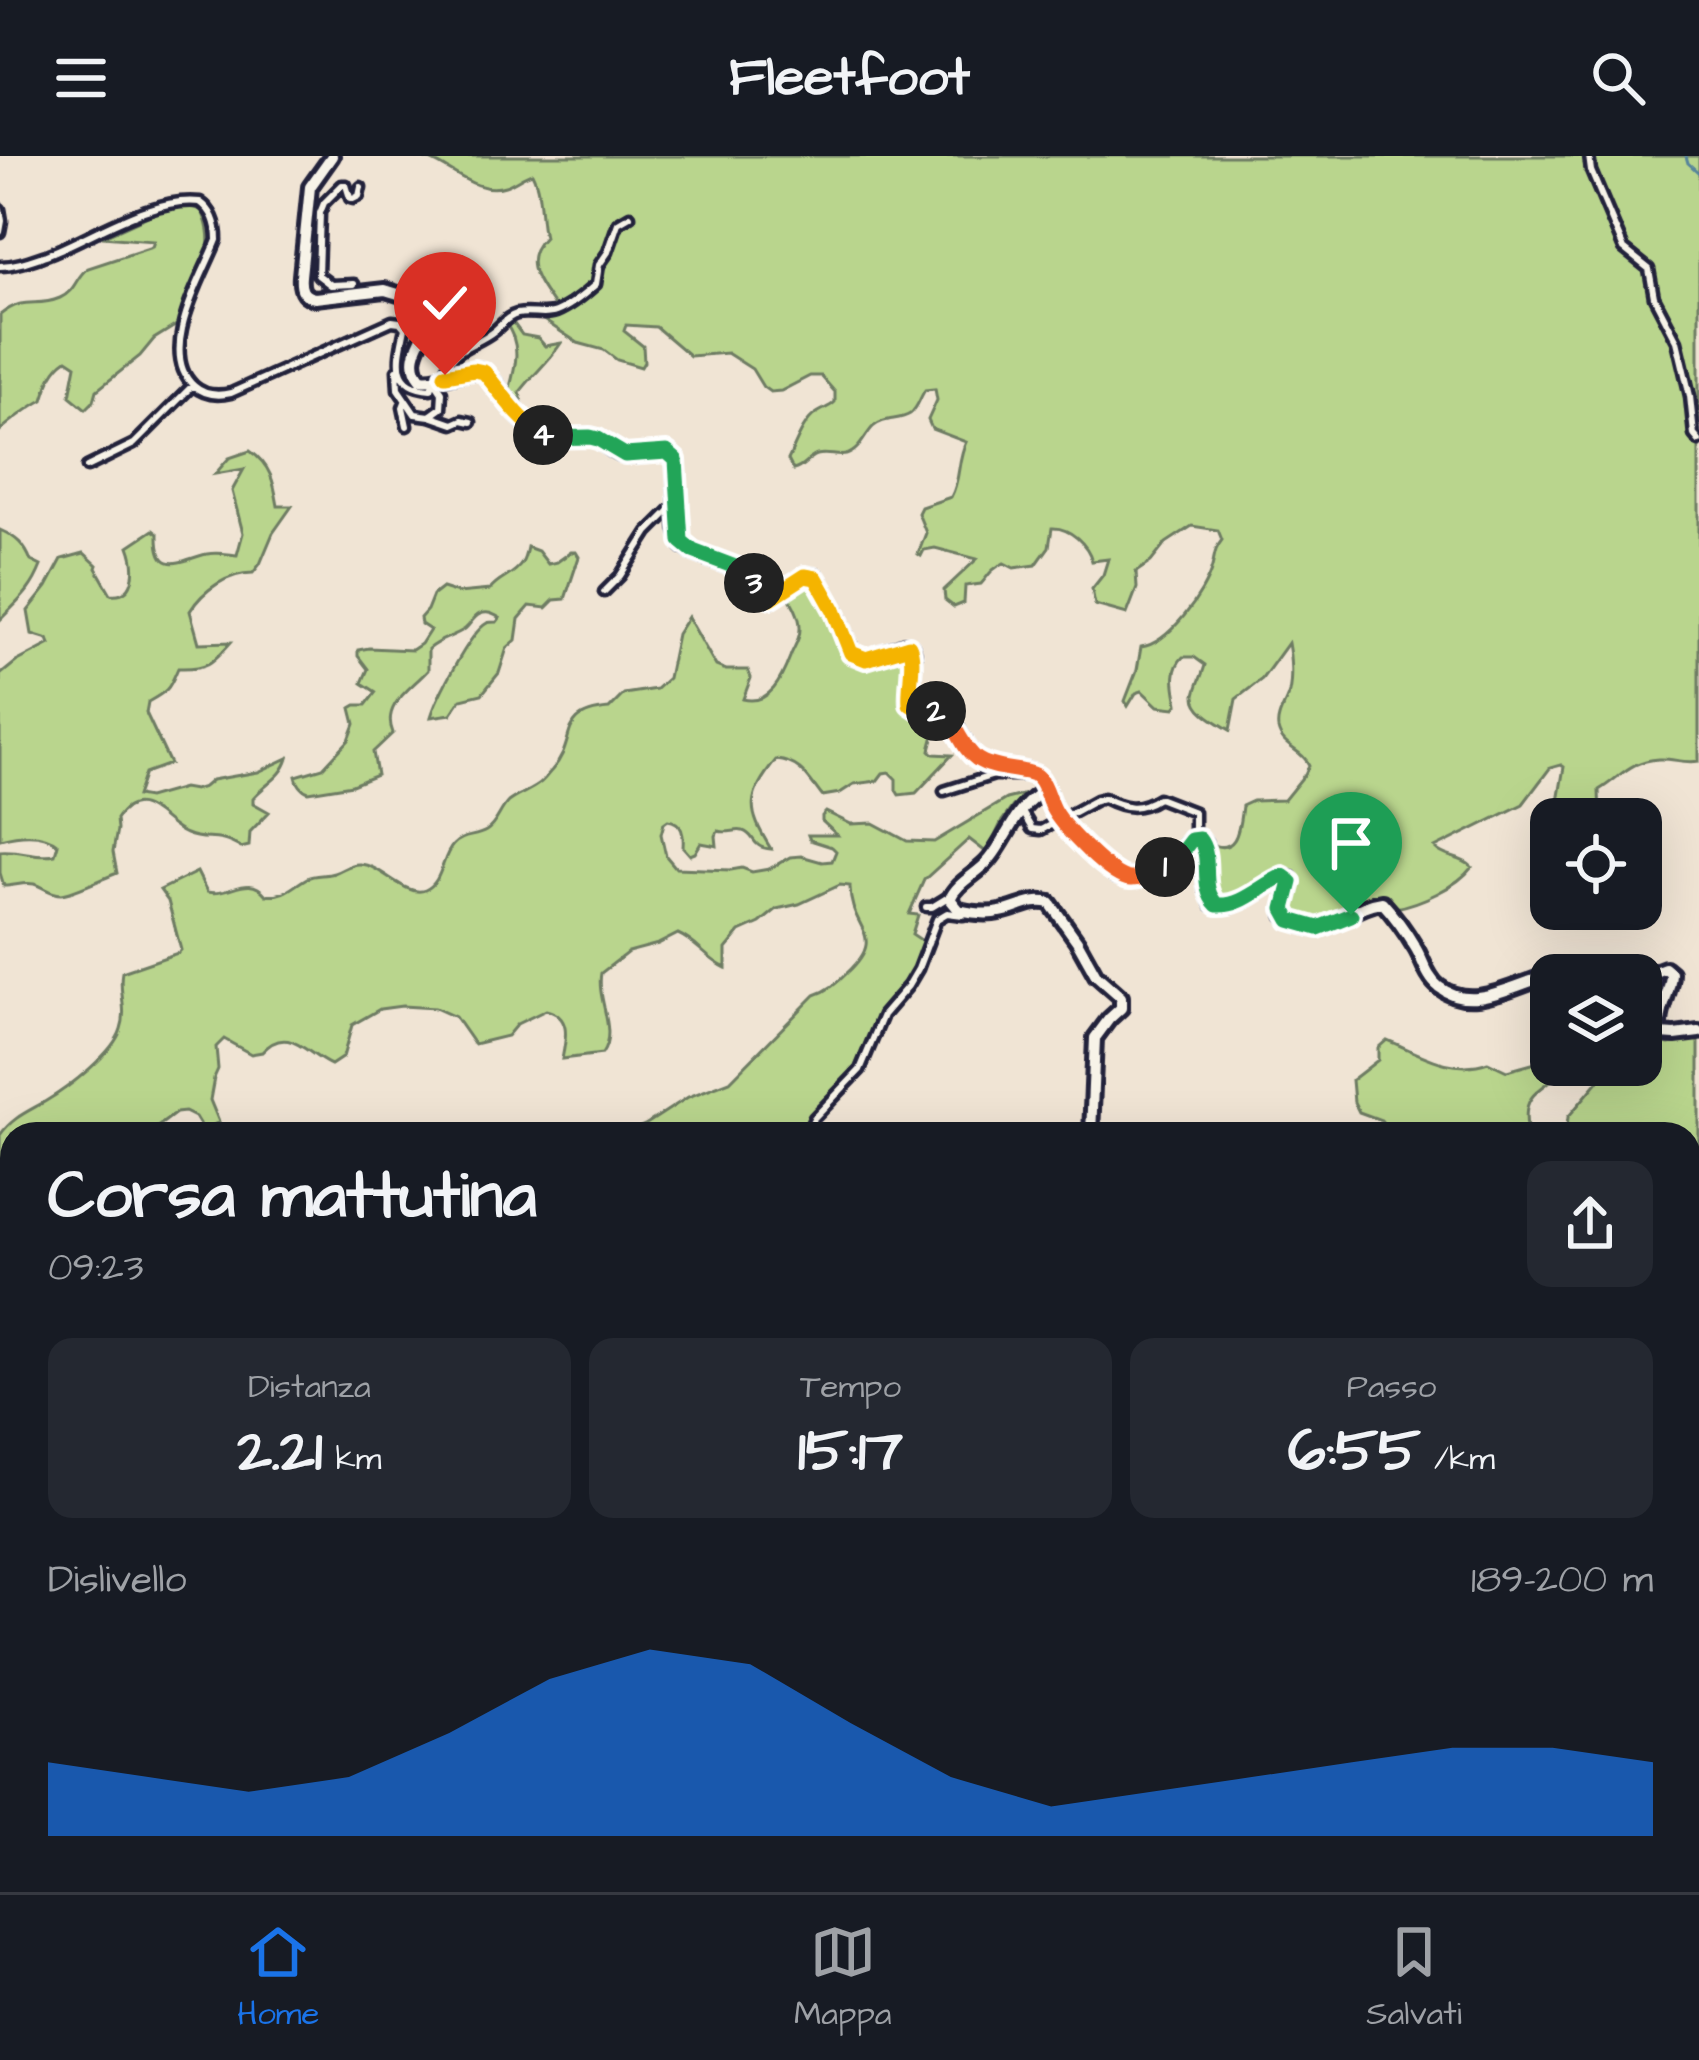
<!DOCTYPE html>
<html lang="it">
<meta charset="utf-8">
<style>
body{margin:0;font-family:"Architects Daughter",sans-serif;background:#242831;color:#f1f3f6;height:100vh;display:flex;flex-direction:column;font-size:45px;white-space:nowrap}
*{box-sizing:border-box;margin:0}
p{font-size:39px;color:#9ea1a6}
.icon{flex:none;width:66px;height:66px;fill:none;stroke:currentColor;stroke-width:2;stroke-linecap:round;stroke-linejoin:round}
.map{position:relative;flex:1;overflow:hidden}
.side{position:absolute;left:0px;top:966px;width:1701px;height:771px;display:flex;flex-direction:column;background:#171b24;border-radius:36px 36px 0 0;box-shadow:0 12px 48px #0002}
.side>*{flex:none}
.tools{position:absolute;left:1530px;top:642px;display:grid;gap:24px}
.tools a{display:grid;place-items:center;width:132px;height:132px;border-radius:24px;background:#171b24;box-shadow:0 12px 48px #0002;font-size:60px}
.pin{position:absolute;display:grid;place-items:center;width:102px;height:102px;color:#fff;margin:-123px -51px;border-radius:50% 50% 50% 0;rotate:-45deg;box-shadow:0 0 12px #0007}
.pin .icon{rotate:45deg}
.km{position:absolute;width:60px;height:60px;margin:-30px;border-radius:50%;background:#222;color:#fff;font-size:33px;line-height:60px;text-align:center}
.round{display:grid;place-items:center;flex:none;width:126px;height:126px;border-radius:24px;background:#242831}
.headline{display:flex;align-items:center;justify-content:space-between;height:204px;padding:0 48px}
h1{font-size:66px;font-weight:700;line-height:90px}
.figures{display:grid;grid-template-columns:repeat(3,1fr);gap:18px;height:204px;padding:12px 48px}
.figures div{display:grid;align-content:center;border-radius:24px;background:#242831;text-align:center}
.figures b{font-size:60px;font-weight:700}
.figures small{font-size:33px;font-weight:400}
.figures p{font-size:33px}
.chart{height:336px;padding:24px 48px}
.chart p{display:flex;justify-content:space-between}
.chart svg{width:100%;height:216px;margin-top:12px;fill:#1a73e8;opacity:.7}
header{display:flex;justify-content:space-between;align-items:center;height:156px;padding:0 48px;background:#171b24;font-size:54px;font-weight:700}
.menu{display:flex;justify-content:space-around;align-items:center;height:168px;border-top:3px solid #363941;background:#171b24;font-size:33px;color:#9ea1a6}
.menu a{display:grid;justify-items:center;gap:6px}
.menu .selected{color:#1a73e8}
.map>svg:first-child{display:block}
</style>
<header><svg class="icon" aria-label="menu" viewBox="0 0 24 24"><path d="M4 6h16M4 12h16M4 18h16"/></svg>Fleetfoot<svg class="icon" aria-label="search" viewBox="0 0 24 24"><circle cx="10" cy="10" r="6"/><path d="M15 15l6 6"/></svg></header>
<div class="map">
<svg width="1699" height="1736" viewBox="0 0 1699 1736">
<rect width="100%" height="100%" fill="#f0e4d4"/>
<filter id="ink" filterUnits="userSpaceOnUse"><feTurbulence type="fractalNoise" baseFrequency=".00833" numOctaves="2"/><feDisplacementMap in="SourceGraphic" scale="24" xChannelSelector="R" yChannelSelector="G"/><feConvolveMatrix kernelMatrix="1 2 1 2 8 2 1 2 1" color-interpolation-filters="sRGB"/></filter>
<g filter="url(#ink)">
<path fill="#b9d58d" stroke="#6e7c64" stroke-width="3" d="M410 0H1699V605C1684 608 1673 602 1659 603 1629 605 1622 620 1599 634L1600 663H1558V646L1564 611 1561 609 1550 612 1523 648 1435 692C1445 703 1461 700 1472 711 1457 731 1419 748 1395 752L1387 746 1315 770 1289 759 1293 727 1279 717 1228 748 1211 740 1208 687C1238 701 1239 672 1242 650L1253 645 1284 644 1305 618 1309 609C1302 593 1282 592 1278 573 1276 560 1286 548 1289 536 1292 522 1291 501 1288 487L1262 523 1236 543 1230 574C1219 567 1194 555 1195 539 1196 531 1203 518 1205 509L1194 501H1183C1170 514 1175 531 1178 548L1175 552 1158 550 1142 535 1136 537 1128 550 1125 545 1137 514 1141 491C1168 488 1205 438 1212 411 1215 399 1214 394 1222 384L1218 374 1192 370 1166 387 1151 406 1136 416 1137 432 1127 458 1095 449 1092 433 1103 419 1108 403 1092 405C1088 389 1070 371 1052 372L1049 391 1036 409 1014 412 1004 407C991 413 989 419 981 428L965 430 964 447 954 451 945 444 944 434 977 403 935 392 924 394 921 400 918 398 926 377 918 357 921 351 951 341C961 323 957 304 966 286L932 273 928 264 937 244 935 233 925 234C920 241 918 252 910 258 899 265 884 261 873 271 864 280 860 295 846 299 837 301 827 296 817 299 806 303 805 311 793 314L788 304C795 290 803 265 817 257 823 253 830 251 835 246V236L821 220H810L781 235 770 236 763 231 752 213 727 197 690 200 656 171 626 169 624 175 643 190 644 206 641 211 617 204 604 194 578 187 539 161 511 164 522 179 538 182 545 190 561 187C549 206 533 218 520 236L524 258 507 242C514 216 524 190 505 167L470 191 464 187 451 193 459 183 474 176 479 181 493 174 506 161 556 153C541 129 518 107 544 81 539 60 542 36 532 17 522 20 515 27 505 30 477 39 453 13 430 4 424 2 417 2 410 0Z
M182 50H192L202 55C208 69 210 79 208 95L178 168 154 183 140 200 97 234 94 245 86 253 70 240 76 209 67 203C52 213 48 228 43 244 33 249 8 267 0 275V159C27 138 34 153 60 142 76 135 75 121 88 112L152 91 154 85 102 81 155 57Z
M250 295C271 309 274 327 278 350H292L273 377 260 408 253 417C228 417 203 434 190 455L199 487 231 486C212 508 207 513 178 512 169 532 170 534 148 546L146 557 170 608 145 617 137 640 148 642 183 632 194 634 204 631 212 624 258 616 288 602C283 621 265 628 253 642V647L269 656 250 676 249 690 241 692C215 676 207 687 186 678 162 669 141 626 116 663L117 674 113 696 117 717C104 722 71 738 61 738 50 738 44 731 34 728 24 726 14 730 4 730L0 717V695C20 693 37 702 55 698L58 688C43 675 19 678 0 683V519L16 506 50 488 48 483 32 478 28 455 47 431 62 403 84 397 97 409 96 412 111 438C138 441 136 408 129 390L153 374 158 378C157 424 185 402 207 398 217 396 227 398 237 399L243 377 232 335 244 313 215 318 229 302Z
M0 374C16 381 25 389 31 405L41 410C31 436 18 445 0 464Z
M527 391 538 395 548 408 557 406 571 396H576L579 401 565 443 554 444 546 452 530 450 519 463 516 484 507 492 499 517 482 538 461 543 451 558 431 561C436 543 470 476 487 467 490 466 494 466 497 466L500 462C493 458 489 455 480 458 473 461 471 468 465 473 453 481 439 483 428 493V514C411 533 381 549 393 577L373 596 377 619 352 629 309 636C302 634 297 627 296 620L323 612 349 584 355 568 351 552 356 549H366L376 536 362 527 368 513 358 500V494L369 492 412 494 421 488 430 474 421 468 420 462 427 454 433 439 442 432 458 437 490 434C499 422 514 420 522 407 525 402 526 396 527 391Z
M815 423 852 501 903 492 910 497 905 525 906 547 944 563 945 566 934 579 930 594 934 598 952 599 916 637 899 639 896 634V623L889 616 883 617 877 625 854 628 840 637 822 640C808 622 801 606 776 604 747 641 746 653 771 693 751 692 756 679 743 675 736 673 728 678 718 675L716 680 717 690 701 687 695 697 690 699 683 691C684 679 683 666 668 664L664 667 661 678 666 700 676 712 731 714 742 712 752 716 769 713 790 701 801 700 822 706 832 705 836 695 832 691 810 684 808 679H837L822 665V660L826 656 851 668 873 667 907 685 934 686 1006 643 1030 637 1019 651 1013 650 1002 665 987 697 969 683 924 724 909 758 918 759 912 778 924 786 910 823 877 866 857 913 810 963 805 978H624L645 969 688 941 730 925 815 839C828 835 837 827 847 817 889 778 849 774 850 730L840 729 799 748 777 753 760 767 740 776 726 793V812C707 804 697 786 678 778L658 788 628 796 601 817C596 844 618 874 602 898L562 903C566 883 572 860 546 854L517 868 507 880 474 888 455 861 435 852 402 850 380 853 352 869 343 901 331 909C307 899 288 867 262 896L251 898 224 883 216 891 218 913 214 922 210 944 219 966 203 974 195 961 185 956 176 957 148 978H12V1053L6 1065 0 1069V979C13 961 27 956 46 945 68 932 114 897 121 873 128 853 118 834 122 816L178 797 181 794 168 745 160 734 197 716 207 736C230 741 248 717 266 739 286 740 291 731 307 722 315 718 325 720 334 717 343 714 350 707 360 708 381 709 407 742 425 734 443 726 441 702 453 689 463 678 474 682 486 675 497 668 499 655 508 646 518 638 531 635 540 627 545 623 548 618 552 614 579 584 555 558 609 553L624 538 656 533 668 522 677 478 688 461 716 510 726 514H748L751 522 743 543C770 550 782 522 790 501 793 492 800 484 800 473 801 461 792 446 786 436L800 424Z
M1699 882V1382L1689 1389V978H1566L1568 961 1600 923 1617 909H1641V889L1652 883 1669 888Z
M1387 884C1419 897 1452 919 1488 906L1507 915 1539 906 1560 909C1551 939 1518 927 1528 978H1384L1387 972 1381 964 1359 956 1354 946 1352 924 1378 904V892Z
M1129 1725H1533L1521 1736H1098L1118 1733Z"/>
<g fill="none" stroke-linecap="round" stroke-linejoin="round">
<path stroke="#57849b" stroke-width="3" d="M1686 0 1688 7 1699 17
M1689 1145 1699 1129
M653 1736 660 1725
M1217 1736 1219 1725"/>
<defs>
<path id="street" d="M1589 0 1591 15 1624 93 1649 113 1654 141 1677 185 1690 240 1694 279 1699 285
M0 53 2 65 0 76
M0 110C16 110 31 104 46 99 91 82 152 40 200 46 213 55 217 69 217 84 203 120 156 196 194 230 205 240 218 240 231 237L392 165 400 166 405 172C399 201 390 231 431 233L434 224
M354 128 331 129 318 119 320 57 324 47 342 29H346L350 42 353 43 359 40 361 31
M397 214 398 233 415 258 430 260 441 252 442 236 436 227
M445 219C451 190 474 191 494 175 503 168 506 161 517 158 531 155 543 161 556 156 571 150 584 139 596 128L599 109 608 96 618 67 630 60
M405 246 403 251 407 270
M430 260 453 268 462 264 471 266
M87 311 134 288 193 229
M604 436 620 420 648 376 671 353
M944 635 994 619H1020
M1022 656 1032 673 1041 674 1096 644 1104 642C1124 652 1138 655 1158 642L1194 656V683
M926 751H932L950 740
M807 978 814 962 860 914 883 859 908 830 918 813 937 763 947 757 963 759
M0 1454 12 1442
M1689 1677 1699 1665
M1619 1725 1621 1736
M245 1736C272 1726 291 1727 318 1736
M343 1736 373 1725
M732 1736 744 1725
M1630 1736 1635 1725"/>
<path id="secondary" d="M332 0 310 31 301 120C300 132 302 140 315 142L385 134 428 147 433 159C425 181 403 202 421 223 436 226 461 215 479 214 504 229 515 268 545 280 558 286 576 279 591 281 604 283 611 296 624 299 643 302 663 289 676 304L678 373 683 389 693 396 738 413 771 442 805 420 816 421 834 454 853 499 868 503 904 489 911 491 913 497 909 545C921 561 927 549 942 556 958 564 962 595 982 606 998 615 1028 613 1035 619 1046 626 1049 649 1057 660 1072 681 1096 702 1116 719 1146 731 1173 707 1191 684L1199 683 1204 688 1207 732 1213 747C1238 755 1261 730 1283 720L1289 722C1294 734 1282 747 1285 759 1326 789 1344 751 1382 746 1393 758 1406 776 1415 791 1423 803 1426 821 1439 831 1486 867 1549 796 1600 819
M1044 635C1016 650 1009 679 990 703 978 718 957 726 950 743L959 754C972 757 987 759 1000 756 1018 753 1032 742 1050 747L1077 785 1096 819 1121 841V852L1109 863 1095 882 1091 978
M1641 821 1665 812 1671 817C1671 838 1656 857 1661 878L1675 879 1699 876
M821 1736 833 1725"/>
</defs>
<use href="#street" stroke="#22223b" stroke-width="15"/>
<use href="#secondary" stroke="#22223b" stroke-width="20"/>
<use href="#street" stroke="#f7f3e8" stroke-width="6"/>
<use href="#secondary" stroke="#f7f3e8" stroke-width="10"/>
</g>
</g>
<g fill="none" stroke-linecap="round" stroke-linejoin="round" filter="url(#ink)">
<defs>
<path id="split-1" d="M1165 711 1175 705 1191 684 1199 683C1214 702 1198 730 1217 749 1242 751 1261 729 1283 720L1291 726 1284 753 1290 764 1318 772 1351 759"/>
<path id="split-2" d="M936 555C957 563 959 590 977 603 994 615 1031 613 1038 621 1046 630 1048 645 1054 655 1064 672 1111 722 1130 723 1142 724 1154 716 1165 711"/>
<path id="split-3" d="M754 427 771 442 805 420 816 422 834 454 851 497 866 503 909 490C916 503 908 530 910 548L919 554 936 555"/>
<path id="split-4" d="M543 279 548 282 590 281 598 283 625 299 667 296 676 304 681 385 693 395 738 412 754 427"/>
<path id="split-5" d="M445 219 474 214 484 216C502 238 519 264 543 279"/>
</defs>
<use href="#split-1" stroke="#fff" stroke-width="24"/>
<use href="#split-2" stroke="#fff" stroke-width="24"/>
<use href="#split-3" stroke="#fff" stroke-width="24"/>
<use href="#split-4" stroke="#fff" stroke-width="24"/>
<use href="#split-5" stroke="#fff" stroke-width="24"/>
<use href="#split-1" stroke="#22a559" stroke-width="15"/>
<use href="#split-2" stroke="#f0652b" stroke-width="15"/>
<use href="#split-3" stroke="#f5b400" stroke-width="15"/>
<use href="#split-4" stroke="#22a559" stroke-width="15"/>
<use href="#split-5" stroke="#f5b400" stroke-width="15"/>
</g>
</svg>
<div class="tools">
<a><svg class="icon" aria-label="locate" viewBox="0 0 24 24"><circle cx="12" cy="12" r="6"/><path d="M12 2v4M12 18v4M2 12h4M18 12h4"/></svg></a>
<a><svg class="icon" aria-label="layers" viewBox="0 0 24 24"><path d="M12 4l9 5-9 5-9-5zM3 14l9 5 9-5"/></svg></a>
</div>
<div class="pin" style="left:1351px;top:759px;background:#1e9e55"><svg class="icon" aria-label="arrive" viewBox="0 0 24 24"><path d="M6 21V4h12l-3 4 3 4H6"/></svg></div>
<div class="pin" style="left:445px;top:219px;background:#d93025"><svg class="icon" aria-label="check" viewBox="0 0 24 24"><path d="M5 12l5 5 9-10"/></svg></div>
<b class="km" style="left:1165px;top:711px">1</b>
<b class="km" style="left:936px;top:555px">2</b>
<b class="km" style="left:754px;top:427px">3</b>
<b class="km" style="left:543px;top:279px">4</b>
<section class="side">
<div class="headline"><div><h1>Corsa mattutina</h1><p>09:23</p></div><a class="round"><svg class="icon" aria-label="share" viewBox="0 0 24 24"><path d="M12 15V3M7 8l5-5 5 5M5 13v7h14v-7"/></svg></a></div>
<div class="figures">
<div><p>Distanza</p><b>2.21<small> km</small></b></div>
<div><p>Tempo</p><b>15:17</b></div>
<div><p>Passo</p><b>6:55<small> /km</small></b></div>
</div>
<div class="chart"><p><span>Dislivello</span>189–200 m</p>
<svg viewBox="0 0 160 44" preserveAspectRatio="none"><path d="M0 44V29L10 32L20 35L30 32L40 23L50 12L60 6L70 9L80 21L90 32L100 38L110 35L120 32L130 29L140 26L150 26L160 29V44z"/></svg>
</div>
</section>
</div>
<nav class="menu">
<a class="selected"><svg class="icon" aria-label="home" viewBox="0 0 24 24"><path d="M3 11l9-7 9 7M6 9v11h12V9"/></svg>Home</a>
<a><svg class="icon" aria-label="map" viewBox="0 0 24 24"><path d="M3 6l6-2 6 2 6-2v14l-6 2-6-2-6 2zM9 4v14M15 6v14"/></svg>Mappa</a>
<a><svg class="icon" aria-label="saved" viewBox="0 0 24 24"><path d="M7 4h10v16l-5-4-5 4z"/></svg>Salvati</a>
</nav>
